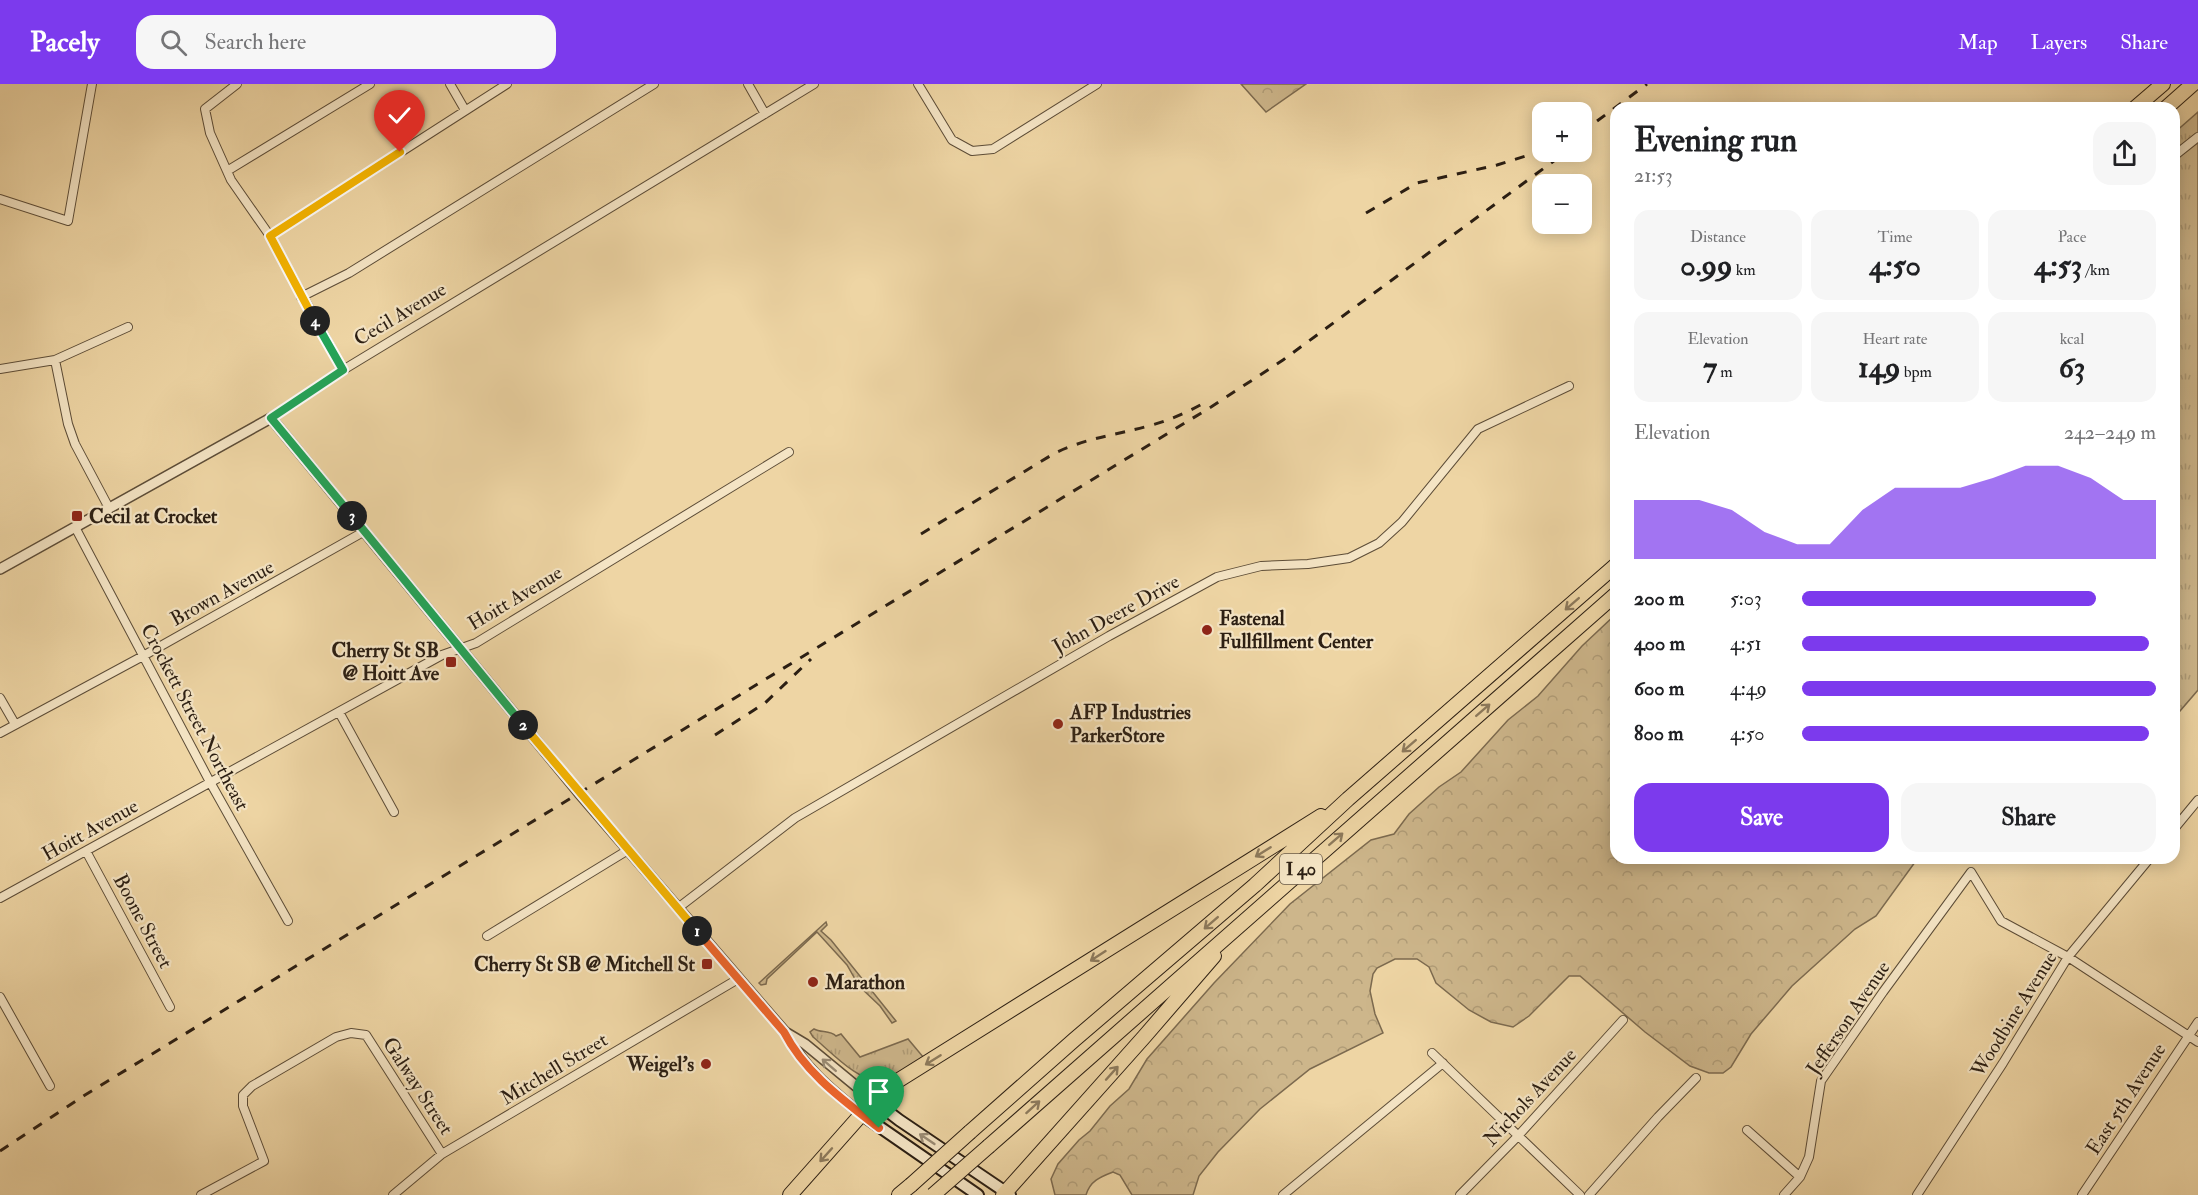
<!DOCTYPE html>
<meta charset="utf-8">
<style>
body{margin:0;font-family:"IM FELL Double Pica",serif;background:#f6f6f6;color:#202124;height:100vh;display:flex;flex-direction:column;font-size:22px;white-space:nowrap}
*{box-sizing:border-box;margin:0}
p{font-size:20px;color:#757577}
.icon{flex:none;width:33px;height:33px;fill:none;stroke:currentColor;stroke-width:2;stroke-linecap:round;stroke-linejoin:round}
.map{position:relative;flex:1;overflow:hidden}
.details{position:absolute;left:1610px;top:18px;width:570px;height:762px;display:flex;flex-direction:column;background:#fff;border-radius:18px;box-shadow:0 3px 15px #0003}
.details>*{flex:none}
.buttons{position:absolute;left:1532px;top:18px;display:grid;gap:12px}
.buttons a{display:grid;place-items:center;width:60px;height:60px;border-radius:12px;background:#fff;box-shadow:0 3px 15px #0003;font-size:30px}
.pin{position:absolute;display:grid;place-items:center;width:51px;height:51px;color:#fff;margin:-62px -26px;border-radius:50% 50% 50% 0;rotate:-45deg;box-shadow:0 0 6px #0007}
.pin .icon{rotate:45deg}
.km{position:absolute;width:30px;height:30px;margin:-15px;border-radius:50%;background:#222;color:#fff;font-size:16px;line-height:30px;text-align:center}
.round{display:grid;place-items:center;flex:none;width:63px;height:63px;border-radius:18px;background:#f6f6f6}
.headline{display:flex;align-items:center;justify-content:space-between;height:102px;padding:0 24px}
h1{font-size:33px;font-weight:800;line-height:45px}
.figures{display:grid;grid-template-columns:repeat(3,1fr);gap:9px;height:102px;padding:6px 24px}
.figures div{display:grid;align-content:center;border-radius:15px;background:#f6f6f6;text-align:center}
.figures b{font-size:30px;font-weight:800}
.figures small{font-size:16px;font-weight:400}
.figures p{font-size:16px}
.chart{height:168px;padding:12px 24px}
.chart p{display:flex;justify-content:space-between}
.chart svg{width:100%;height:108px;margin-top:6px;fill:#7c3aed;opacity:.7}
.action{display:flex;gap:12px;margin-top:auto;padding:12px 24px}
.action a{flex:1;height:69px;border-radius:18px;background:#7c3aed;color:#fff;font-size:24px;font-weight:800;line-height:69px;text-align:center}
.action a+a{background:#f6f6f6;color:#202124}
ul{padding:0 24px;list-style:none;font-size:20px}
li{display:grid;grid-template-columns:96px 72px 1fr;align-items:center;height:45px}
li i{height:15px;border-radius:8px;background:#7c3aed}
header{display:flex;align-items:center;gap:36px;box-sizing:border-box;height:84px;padding:0 30px;background:#7c3aed;color:#fff}
header strong{font-size:28px}
nav{display:flex;gap:33px;margin-inline-start:auto;font-size:21px}
.search{width:420px;height:54px;background:#f6f6f6;display:flex;align-items:center;gap:15px;box-sizing:border-box;padding:0 21px;border-radius:18px;color:#757577;font-size:22px}
.map>svg:first-child{display:block}
</style>
<header>
<strong>Pacely</strong>
<div class="search"><svg class="icon" aria-label="search" viewBox="0 0 24 24"><circle cx="10" cy="10" r="6"/><path d="M15 15l6 6"/></svg>Search here</div>
<nav><a>Map</a><a>Layers</a><a>Share</a></nav>
</header>
<div class="map">
<svg width="2198" height="1111" viewBox="0 0 2198 1111">
<defs>
<pattern id="grass-tufts" width="24" height="20" patternUnits="userSpaceOnUse" patternTransform="scale(1.5)"><rect width="24" height="20" fill="#cdb68b"/><path d="M3 7l-1-3M5 7V3M7 7l1-3M15 17l-1-3M17 17v-4M19 17l1-3" fill="none" stroke="#b09c77"/></pattern>
<pattern id="forest-crowns" width="20" height="18" patternUnits="userSpaceOnUse" patternTransform="scale(1.5)"><rect width="20" height="18" fill="#cdb68b"/><path d="M2 6a3 3 0 1 1 6 0M12 15a3 3 0 1 1 6 0" fill="none" stroke="#b09c77"/></pattern>
</defs>
<rect width="100%" height="100%" fill="#eed5a4"/>
<filter id="stains"><feTurbulence type="fractalNoise" baseFrequency=".00333" numOctaves="4"/><feColorMatrix values="0 0 0 0 .2 0 0 0 0 .09 0 0 0 0 .02 0 0 0 .5 -.17"/></filter>
<radialGradient id="worn" r=".72"><stop offset=".6" stop-color="#630" stop-opacity="0"/><stop offset="1" stop-color="#630" stop-opacity=".3"/></radialGradient>
<path fill="url(#grass-tufts)" stroke="#7c6a4f" stroke-width="1.5" d="M2198 28V606L2174 634V49Z
M826 838 827 841 821 847 831 856 896 937 892 939 880 922 859 902 847 881 817 848 767 895 766 900 761 901 759 899Z
M814 945C821 949 830 946 836 952L841 950 860 973 908 955 924 974C911 982 897 994 883 997 861 1001 829 966 813 953L810 948Z"/>
<path fill="url(#forest-crowns)" stroke="#7c6a4f" stroke-width="1.5" d="M1241 0H1306L1266 28Z
M1615 531 1616 774H1918L1876 832 1855 845 1792 902 1751 950 1731 983 1723 989H1709L1690 982 1645 948 1580 892H1569L1529 932 1513 943 1491 938 1469 926 1436 899 1429 883 1417 875H1395L1377 884 1373 890 1370 907 1375 930 1383 949 1310 985 1260 1025 1218 1068 1199 1092 1193 1111H1132L1120 1091 1113 1088C1100 1093 1090 1097 1086 1111H1055L1051 1095 1058 1080 1079 1056 1090 1047 1110 1022 1129 1005 1147 975 1214 899 1290 820 1371 756 1394 750 1409 730 1439 703 1461 688 1508 636 1538 612 1582 562Z"/>
<g fill="none" stroke-linecap="round" stroke-linejoin="round">
<defs>
<path id="minor" d="M237 0 205 25 210 49 231 96 270 152 343 286
M450 0 465 26
M748 0 765 30
M918 0 952 56 972 67 993 65 1097 0
M2174 72 2198 53
M227 87 370 0
M0 115 68 137 92 0
M270 152 507 0
M301 213 349 189 654 0
M55 276 68 340 75 360 109 424
M0 285 55 276 128 243
M271 334 343 286 814 0
M75 443 210 698 288 837
M0 614 15 640
M339 628 394 728
M0 649 143 572 365 447
M2174 745 2198 716
M86 767 170 923
M0 814 442 571 476 559 789 368
M678 824 795 734 1109 552 1217 493 1261 482 1308 480 1349 474 1379 459 1402 438 1478 345 1569 302
M487 852 628 766
M0 913 50 1002
M1432 969 1580 1111
M1747 1046 1800 1093
M201 1111 264 1077 243 1022V1011L252 1002 336 953 351 949 366 951 442 1070
M393 1111 442 1070 738 895
M1283 1111 1443 979
M1460 1111 1518 1052 1623 936
M1589 1111 1658 1033 1696 994
M1784 1111 1800 1093 1809 1073 1821 997 1883 908 1971 788 2001 837 2068 873 2198 958
M1917 1111 2003 979 2068 873 2150 774
M2082 1111 2198 938"/>
<path id="tertiary" d="M0 485 271 334 579 709 785 948C802 982 831 1006 861 1030
M785 948 805 960 873 1016"/>
<path id="secondary" d="M873 1016 899 1036 1010 1111
M861 1030 978 1111"/>
<path id="motorway" d="M2135 24 2163 0
M2166 24 2193 0
M970 1048 1074 956 1255 801 1348 715 1616 481
M989 1062 1616 510
M790 1111 883 1006 1321 732
M899 1111 911 1101
M1003 1111 1144 953 1214 872"/>
</defs>
<use href="#minor" stroke="#5c4c37" stroke-width="10"/>
<use href="#tertiary" stroke="#5c4c37" stroke-width="12"/>
<use href="#secondary" stroke="#2c1f13" stroke-width="14"/>
<use href="#motorway" stroke="#2c1f13" stroke-width="16"/>
<use href="#minor" stroke="#f4e4c4" stroke-width="8"/>
<use href="#tertiary" stroke="#f4e4c4" stroke-width="9"/>
<use href="#secondary" stroke="#f4e4c4" stroke-width="10"/>
<use href="#motorway" stroke="#eed5a4" stroke-width="14"/>
<path stroke="#2c1f13" stroke-width="3" stroke-dasharray="10 10" stroke-linecap="butt" d="M1581 49 1647 0
M1366 129 1417 99 1497 81 1542 67
M921 450 1055 369C1089 353 1117 351 1152 341 1170 336 1188 328 1204 319
M715 651 765 619 811 575
M0 1067 85 1011 1211 323 1283 276 1566 68"/>
<defs>
<path id="motorway-bridge" d="M911 1101 970 1048
M933 1111 989 1062"/>
</defs>
<use href="#motorway-bridge" stroke="#2c1f13" stroke-width="16" stroke-linecap="butt"/>
<use href="#motorway-bridge" stroke="#eed5a4" stroke-width="14"/>
</g>
<defs><path id="oneway-shaft" d="M-6 0H5M1.5-3L5.5 0L1.5 3" fill="none" stroke-width="1.6" stroke-linecap="round" stroke-linejoin="round" transform="scale(1.5)"/></defs>
<g stroke="#8d7a5c">
<use href="#oneway-shaft" transform="translate(1572 520) rotate(139)"/>
<use href="#oneway-shaft" transform="translate(1483 626) rotate(-41)"/>
<use href="#oneway-shaft" transform="translate(1409 662) rotate(139)"/>
<use href="#oneway-shaft" transform="translate(1336 755) rotate(-41)"/>
<use href="#oneway-shaft" transform="translate(1263 768) rotate(148)"/>
<use href="#oneway-shaft" transform="translate(1211 839) rotate(139)"/>
<use href="#oneway-shaft" transform="translate(1098 872) rotate(147)"/>
<use href="#oneway-shaft" transform="translate(933 976) rotate(148)"/>
<use href="#oneway-shaft" transform="translate(1112 989) rotate(-48)"/>
<use href="#oneway-shaft" transform="translate(1033 1023) rotate(-42)"/>
<use href="#oneway-shaft" transform="translate(826 1071) rotate(132)"/>
</g>
<g stroke="#9a8b74">
<use href="#oneway-shaft" transform="translate(829 981) rotate(-139)"/>
<use href="#oneway-shaft" transform="translate(927 1055) rotate(-146)"/>
</g>
<g fill="none" stroke-linecap="round" stroke-linejoin="round">
<defs>
<path id="split-1" d="M697 847 784 948C805 989 843 1016 879 1044"/>
<path id="split-2" d="M523 641 697 847"/>
<path id="split-3" d="M352 432 523 641"/>
<path id="split-4" d="M315 237 343 286 271 334 352 432"/>
<path id="split-5" d="M315 237 270 152 400 68"/>
</defs>
<use href="#split-1" stroke="#fff" stroke-width="12"/>
<use href="#split-2" stroke="#fff" stroke-width="12"/>
<use href="#split-3" stroke="#fff" stroke-width="12"/>
<use href="#split-4" stroke="#fff" stroke-width="12"/>
<use href="#split-5" stroke="#fff" stroke-width="12"/>
<use href="#split-1" stroke="#f0652b" stroke-width="8"/>
<use href="#split-2" stroke="#f5b400" stroke-width="8"/>
<use href="#split-3" stroke="#22a559" stroke-width="8"/>
<use href="#split-4" stroke="#22a559" stroke-width="8"/>
<use href="#split-5" stroke="#f5b400" stroke-width="8"/>
</g>
<g fill="#8f2418" stroke="#f4e4c4" stroke-width="2">
<rect x="71" y="426" width="12" height="12" rx="3"/>
<circle cx="1207" cy="546" r="6"/>
<rect x="445" y="572" width="12" height="12" rx="3"/>
<circle cx="1058" cy="640" r="6"/>
<rect x="701" y="874" width="12" height="12" rx="3"/>
<circle cx="813" cy="898" r="6"/>
<circle cx="706" cy="980" r="6"/>
</g>
<g text-anchor="middle" dominant-baseline="central" stroke-width="4.5" stroke-linejoin="round" paint-order="stroke">
<rect fill="#f4e4c4" stroke="#685a48" stroke-width="1.5" x="1280" y="770" width="42" height="30" rx="4.5"/>
<g font-size="18" font-weight="bold" fill="#2c1f13">
<text x="1301" y="785">I 40</text>
</g>
<g font-size="20" fill="#2c1f13" stroke="#f4e4c4">
<text transform="translate(400 230) rotate(-31)">Cecil Avenue</text>
<text transform="translate(222 509) rotate(-29)">Brown Avenue</text>
<text transform="translate(515 514) rotate(-31)">Hoitt Avenue</text>
<text transform="translate(1116 530) rotate(-29)">John Deere Drive</text>
<text transform="translate(195 633) rotate(62)">Crockett Street Northeast</text>
<text transform="translate(90 746) rotate(-29)">Hoitt Avenue</text>
<text transform="translate(143 837) rotate(62)">Boone Street</text>
<text transform="translate(2014 930) rotate(-58)">Woodbine Avenue</text>
<text transform="translate(1848 934) rotate(-56)">Jefferson Avenue</text>
<text transform="translate(554 985) rotate(-31)">Mitchell Street</text>
<text transform="translate(418 1002) rotate(57)">Galway Street</text>
<text transform="translate(1530 1013) rotate(-47)">Nichols Avenue</text>
<text transform="translate(2126 1015) rotate(-57)">East 5th Avenue</text>
</g>
<g font-size="20" font-weight="bold" fill="#2c1f13" stroke="#f4e4c4" text-anchor="start">
<text x="89" y="432">Cecil at Crocket</text>
<text x="1219" y="534">Fastenal<tspan x="1219" dy="23">Fullfillment Center</tspan></text>
<text x="439" y="566" text-anchor="end">Cherry St SB<tspan x="439" dy="23">@ Hoitt Ave</tspan></text>
<text x="1070" y="628">AFP Industries<tspan x="1070" dy="23">ParkerStore</tspan></text>
<text x="695" y="880" text-anchor="end">Cherry St SB @ Mitchell St</text>
<text x="825" y="898">Marathon</text>
<text x="694" y="980" text-anchor="end">Weigel's</text>
</g>
</g>
<rect width="100%" height="100%" filter="url(#stains)"/>
<rect width="100%" height="100%" fill="url(#worn)"/>
</svg>
<div class="buttons">
<a>+</a>
<a>−</a>
</div>
<div class="pin" style="left:879px;top:1044px;background:#1e9e55"><svg class="icon" aria-label="arrive" viewBox="0 0 24 24"><path d="M6 21V4h12l-3 4 3 4H6"/></svg></div>
<div class="pin" style="left:400px;top:68px;background:#d93025"><svg class="icon" aria-label="check" viewBox="0 0 24 24"><path d="M5 12l5 5 9-10"/></svg></div>
<b class="km" style="left:697px;top:847px">1</b>
<b class="km" style="left:523px;top:641px">2</b>
<b class="km" style="left:352px;top:432px">3</b>
<b class="km" style="left:315px;top:237px">4</b>
<section class="details">
<div class="headline"><div><h1>Evening run</h1><p>21:53</p></div><a class="round"><svg class="icon" aria-label="share" viewBox="0 0 24 24"><path d="M12 15V3M7 8l5-5 5 5M5 13v7h14v-7"/></svg></a></div>
<div class="figures">
<div><p>Distance</p><b>0.99<small> km</small></b></div>
<div><p>Time</p><b>4:50</b></div>
<div><p>Pace</p><b>4:53<small> /km</small></b></div>
</div>
<div class="figures">
<div><p>Elevation</p><b>7<small> m</small></b></div>
<div><p>Heart rate</p><b>149<small> bpm</small></b></div>
<div><p>kcal</p><b>63</b></div>
</div>
<div class="chart"><p><span>Elevation</span>242–249 m</p>
<svg viewBox="0 0 160 44" preserveAspectRatio="none"><path d="M0 44V20L10 20L20 20L30 24L40 33L50 38L60 38L70 24L80 15L90 15L100 15L110 11L120 6L130 6L140 11L150 20L160 20V44z"/></svg>
</div>
<ul>
<li><b>200 m</b>5:03<i style="width:83%"></i></li>
<li><b>400 m</b>4:51<i style="width:98%"></i></li>
<li><b>600 m</b>4:49<i style="width:100%"></i></li>
<li><b>800 m</b>4:50<i style="width:98%"></i></li>
</ul>
<div class="action"><a>Save</a><a>Share</a></div>
</section>
</div>
